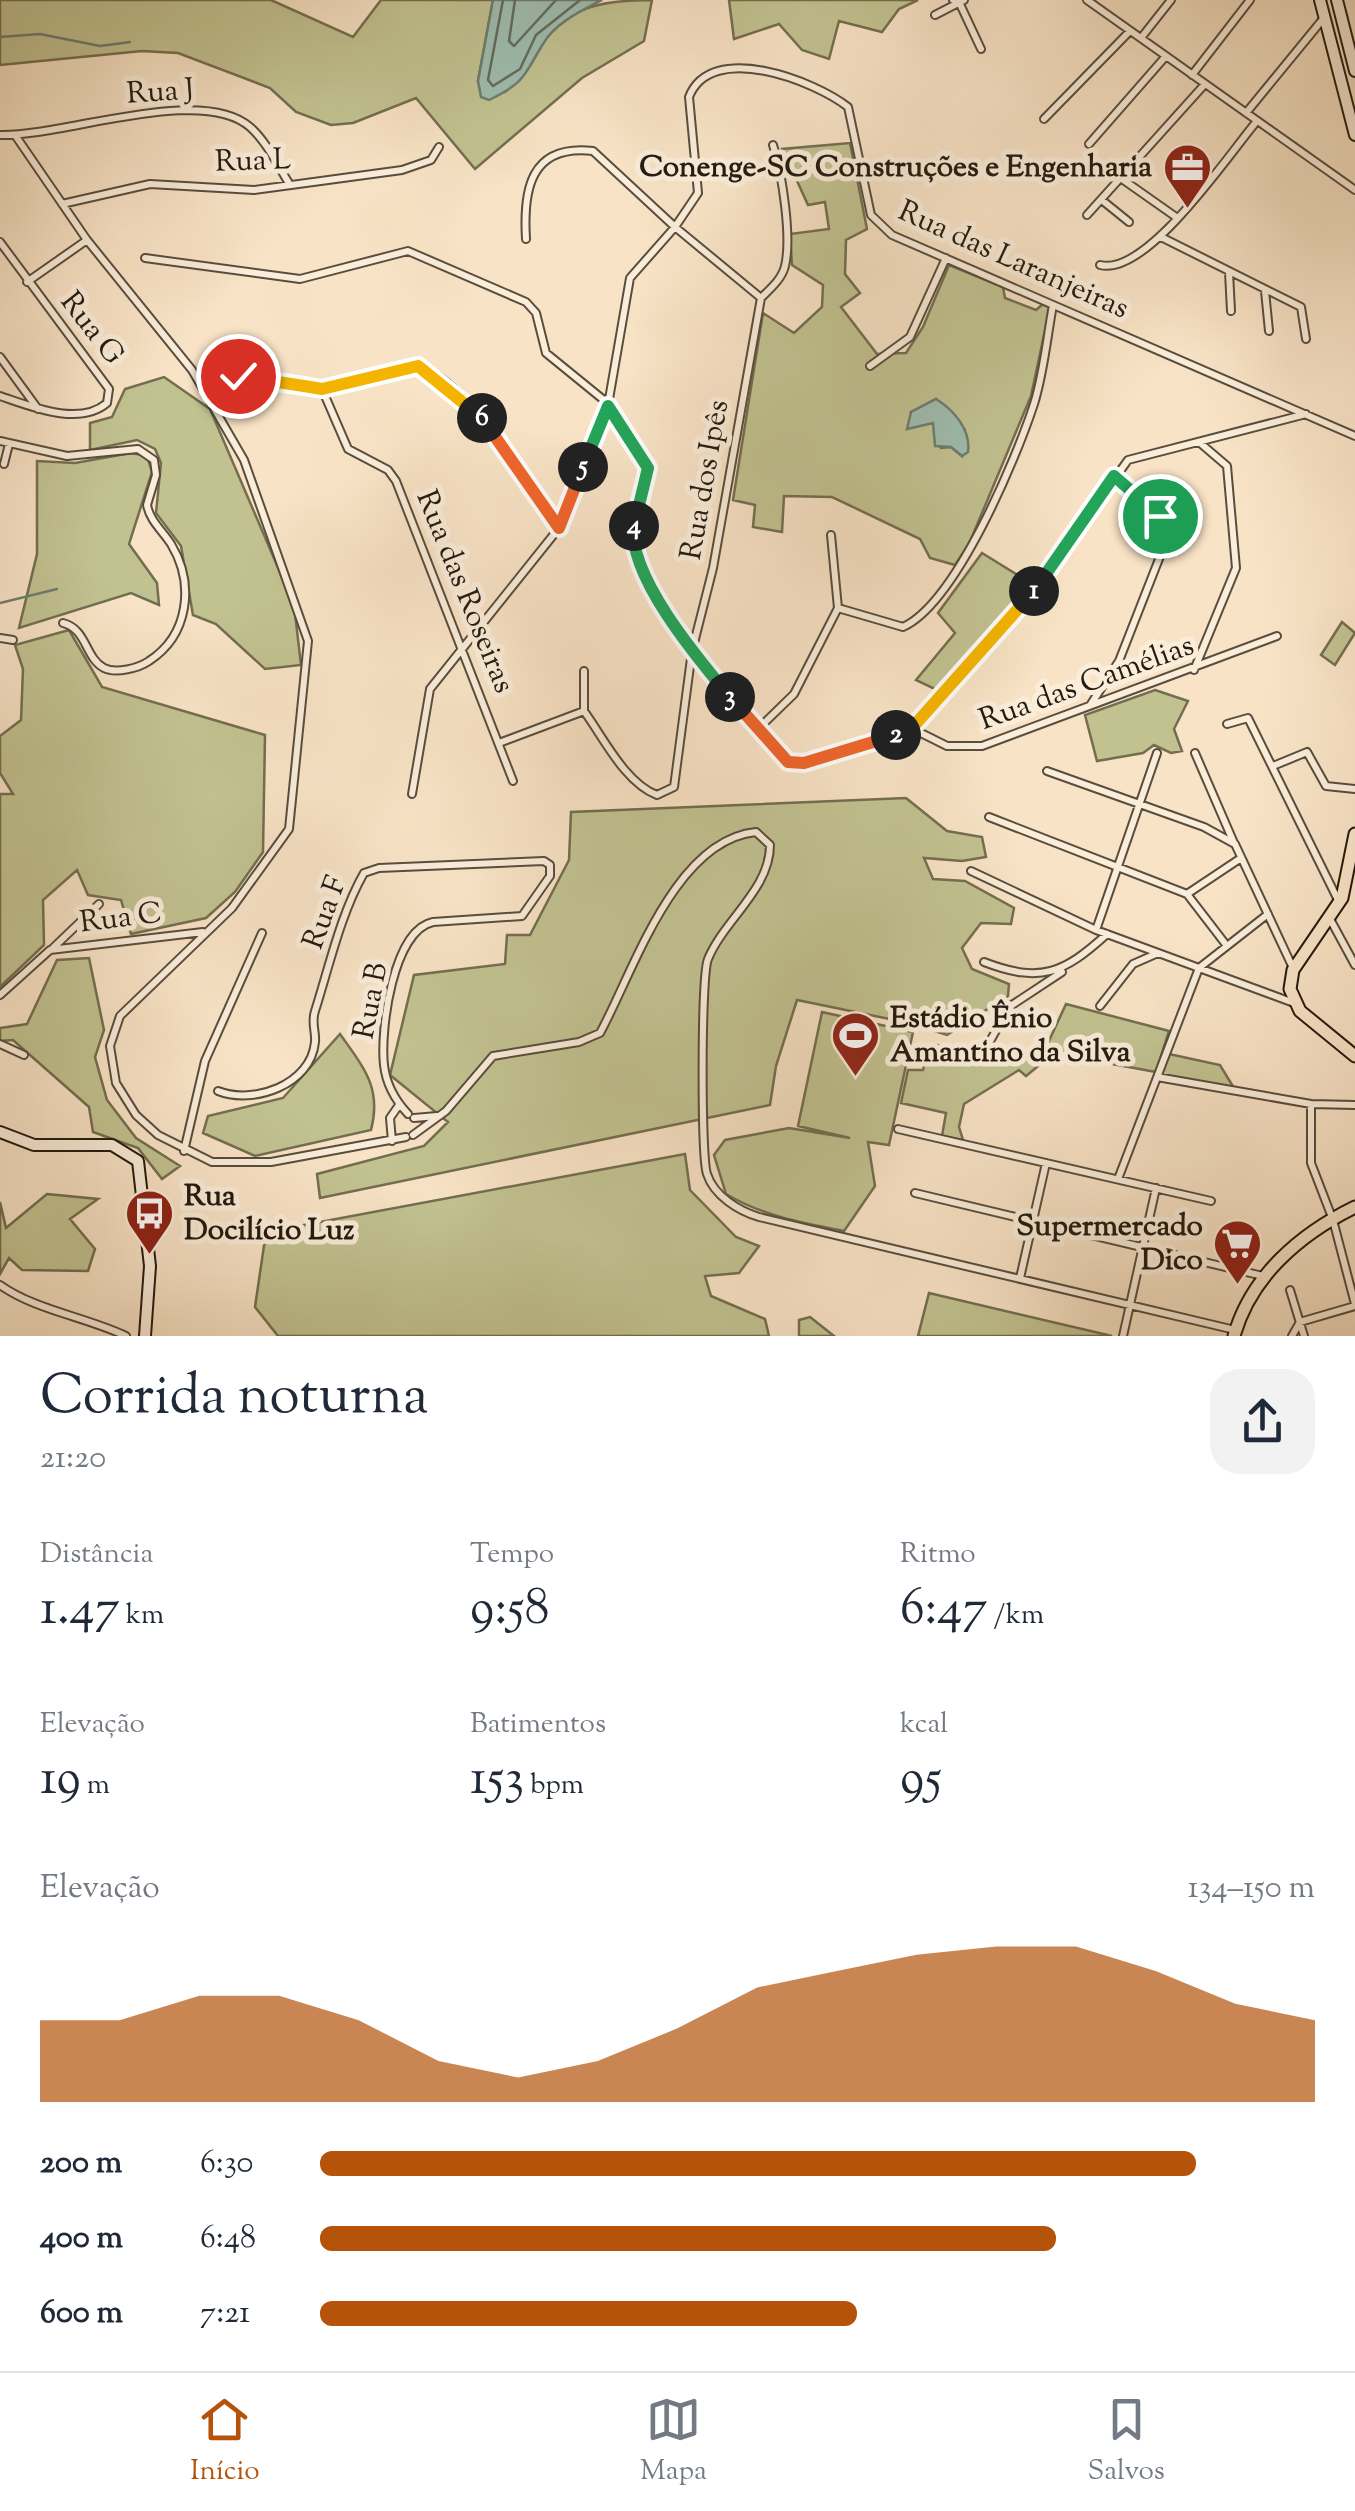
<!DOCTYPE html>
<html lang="pt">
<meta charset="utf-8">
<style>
body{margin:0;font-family:"Sorts Mill Goudy",serif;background:#f2f2f3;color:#1f2937;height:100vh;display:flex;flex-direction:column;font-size:38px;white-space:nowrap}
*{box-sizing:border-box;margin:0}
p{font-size:32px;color:#747a83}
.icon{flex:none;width:55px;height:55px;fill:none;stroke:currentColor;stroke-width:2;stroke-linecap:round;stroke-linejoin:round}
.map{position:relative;height:1336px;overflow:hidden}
.drawer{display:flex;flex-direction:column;background:#fff;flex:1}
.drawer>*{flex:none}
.pin{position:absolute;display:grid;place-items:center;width:85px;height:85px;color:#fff;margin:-42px;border:5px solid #fff;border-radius:50%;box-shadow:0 2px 10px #0007}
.km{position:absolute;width:50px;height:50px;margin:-25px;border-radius:50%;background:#222;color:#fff;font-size:28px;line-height:50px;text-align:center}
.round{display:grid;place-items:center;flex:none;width:105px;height:105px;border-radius:30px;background:#f2f2f3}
.head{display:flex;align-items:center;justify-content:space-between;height:170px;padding:0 40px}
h1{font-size:55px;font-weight:600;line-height:75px}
.stats{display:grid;grid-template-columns:repeat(3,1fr);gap:15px;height:170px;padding:10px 40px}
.stats div{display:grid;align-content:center}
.stats b{font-size:50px;font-weight:600}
.stats small{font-size:28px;font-weight:400}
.stats p{font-size:28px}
.chart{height:280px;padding:20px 40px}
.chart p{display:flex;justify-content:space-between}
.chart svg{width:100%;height:180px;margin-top:10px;fill:#b45309;opacity:.7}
ul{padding:0 40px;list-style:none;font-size:32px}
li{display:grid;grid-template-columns:160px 120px 1fr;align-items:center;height:75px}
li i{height:25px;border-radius:12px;background:#b45309}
.tabs{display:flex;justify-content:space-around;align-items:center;height:140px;border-top:2px solid #e0e1e3;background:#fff;font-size:28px;color:#747a83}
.tabs a{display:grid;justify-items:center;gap:5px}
.tabs .selected{color:#b45309}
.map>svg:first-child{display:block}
</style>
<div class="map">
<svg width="1355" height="1336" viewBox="0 0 1355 1336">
<rect width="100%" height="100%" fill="#f8e3c6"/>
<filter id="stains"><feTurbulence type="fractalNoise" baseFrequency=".002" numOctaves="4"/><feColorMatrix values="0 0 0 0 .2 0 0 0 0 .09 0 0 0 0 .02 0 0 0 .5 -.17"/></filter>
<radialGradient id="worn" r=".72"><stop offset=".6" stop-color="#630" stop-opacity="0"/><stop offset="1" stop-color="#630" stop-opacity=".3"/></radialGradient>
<path fill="#c2c291" stroke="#736e50" stroke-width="2.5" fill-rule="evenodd" d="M0 0H271L353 37 381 0H493L478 81 505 92C529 71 526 73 542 45 566 4 611 0 652 0L644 41 582 78 475 169 416 98 353 123 331 125 296 112 270 88 178 53 142 51 0 65Z
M729 0H918L899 9 882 32 839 21 829 59 802 50 779 24 734 39Z
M850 143 867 229 846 240 845 274 860 293 841 307 877 354 906 353 923 327 949 265 1003 287 1005 298 1036 310 1043 304 1050 307 1031 396 969 544 955 565 930 558 920 539 832 497 784 496 782 532 753 527 755 505 733 500 763 313 794 333 822 307 823 285 792 265 790 234 829 229 825 202 808 205 793 172H785L782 149ZM936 399 965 430 962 456 951 447 941 448 933 423 918 424 911 412Z
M164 377 210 409 294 605 301 665 265 669 216 624 193 615 181 546 156 513 161 463 155 449 137 440 90 450V423L112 417 125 389Z
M131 453 147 456 152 472 129 544 157 583 159 605 131 593 19 628 37 554V461L75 463Z
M982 553 1032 584 939 691 916 680 955 633 938 613Z
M1342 622 1355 633 1335 665 1321 655Z
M69 630 102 687 265 735 263 852 235 892 206 918 131 934 121 900 88 895 77 870 43 900 44 945 0 987V794H13L0 773V736L21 720 23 669 15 645Z
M1155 690 1188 701 1174 729 1182 751 1171 753 1154 745 1143 753 1097 761 1085 715Z
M906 798 947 831 982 837 986 857 962 861 924 858 933 879 965 881 1014 908 1011 924 981 923 962 948 972 969 1009 984 1008 996 947 1035 909 1023 797 1000 776 1066 770 1105 320 1198 317 1174 424 1146 448 1122 390 1075 414 975 505 964 507 935H530L569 860 571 812Z
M89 958 104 1030 95 1057 107 1100 136 1138 180 1166 162 1179 138 1148 93 1132 89 1107 13 1040 0 1041V1028L27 1024 57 960Z
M1066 1004 1169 1031 1156 1072 1063 1055 1055 1060 1049 1057 1026 1076 1019 1070 964 1104 959 1127 963 1140 942 1136 946 1113 901 1103 908 1070H923L927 1053 937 1045 1035 1058 1039 1042 1048 1043Z
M822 1012 913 1032 889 1145 868 1142 875 1186 844 1231C802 1223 763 1216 726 1194L714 1155 725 1140 789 1128 850 1138 798 1126Z
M340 1034C364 1068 382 1088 371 1130L255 1156 203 1133 208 1116 283 1098Z
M1169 1054 1220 1065 1234 1088 1161 1075Z
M685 1154 690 1190 736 1237 759 1246 739 1273 705 1276 711 1296 765 1319 769 1336H278L255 1307 266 1232Z
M47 1194 98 1199 70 1219 95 1249 88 1271 22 1270 9 1258 0 1274V1202L6 1228Z
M929 1293 1112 1336H918Z
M810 1317 834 1336H799V1320Z"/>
<path fill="#9ebeb0" stroke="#6d7d70" stroke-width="2.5" d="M493 0H602C581 11 555 23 543 44 523 76 526 82 489 100L481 97 478 81Z
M936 399C954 410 971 430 968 452L962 456 951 447 935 446 933 423 907 429 911 412Z"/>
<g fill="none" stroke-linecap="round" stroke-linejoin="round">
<path stroke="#616c60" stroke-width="2.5" d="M503 0 488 80 493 86 520 69 536 35 580 0
M515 0 509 41 514 46 556 0"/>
<path stroke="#6d7d70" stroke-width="2.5" d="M0 37 40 34 100 46 130 42
M0 603 57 589"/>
<defs>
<path id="minor" d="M953 0 959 2 981 49
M1087 0 1355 190
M935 15 964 0
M1141 38 1171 0
M1192 75 1250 0
M1246 113 1323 19
M1044 119 1130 31
M0 135C62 137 202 84 250 127 267 142 278 166 290 185
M15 135 87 240 192 370 244 460 308 641 289 829 232 908 120 1016 110 1046 116 1083 136 1115 158 1135 212 1162H271L406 1137
M1089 144 1166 56
M1122 179 1176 217
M1103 201 1129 222
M62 204 150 184 254 190 402 170 431 160 439 147
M1087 215 1205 84
M1161 237 1301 307 1306 339
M526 239C523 190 530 144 593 151L675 227 761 298
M0 242 109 389 107 403C79 427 30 406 0 396
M145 258 300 279 408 251 526 302 536 313 546 353 605 401 645 459 648 478 632 537 642 568 692 651 780 757 796 764 911 728 1025 604 1128 460 1306 414
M1100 265C1147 277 1228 155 1257 121
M1229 272 1231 311
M27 282 87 240
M1265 291 1269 331
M0 357 38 409
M870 366 910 337 946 258
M238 376 322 389 411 366C456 363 534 491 558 527
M322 389 348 449 388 470 396 481 513 781
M0 441 67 456 138 449 154 460 156 475 147 505C150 521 162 530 171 544 195 584 189 635 149 661 139 668 116 674 104 668 85 658 87 629 63 623
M4 464 9 444
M831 535 838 608
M0 638 13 640
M1194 670 1236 568 1227 466 1199 442
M1091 704 1119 661 1168 536 1160 516 1115 476
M584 711V671
M1227 724 1248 718 1339 902
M911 728 947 746H982L1277 636
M757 730 794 694 838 608 903 627C956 603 1016 459 1034 404 1044 372 1047 337 1053 305
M499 743 584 711C603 737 625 783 657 795L674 787 692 651 713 568 761 298C770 289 782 279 785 266 792 237 782 173 773 145
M1195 753 1234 843
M1273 766 1307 752 1326 786 1355 789
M1047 771 1204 827 1235 844 1293 968
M412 794 430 689 559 528 608 405 630 278 675 227 698 193 689 97C711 40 815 81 848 107L871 215 892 235 1355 436
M989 817 1187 894 1227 946
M971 871 1096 930 1294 1003
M1187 894 1241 858
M1330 919 1355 965
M1096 930 1157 753
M53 948 99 904
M984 962C1041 984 1064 973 1107 934
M0 995 50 950 203 932
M1100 1006 1133 964 1158 953
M989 1043 1009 1007 1062 972
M0 1044 24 1055
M1157 1077 1311 1104 1355 1105
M218 1091C253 1105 311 1085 315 1042 316 1031 311 1023 315 1011 329 967 341 913 364 873L379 868 544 861 550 865V876L522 916 433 922C393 930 380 1030 384 1065 386 1084 395 1100 408 1114
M1311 1104V1163L1333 1220 1355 1304
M414 1118 437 1116
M898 1129 1211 1201
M413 1135 446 1111 493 1056 579 1042 600 1033C633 973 674 840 756 832L770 845C770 889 724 920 708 959 701 975 701 1157 707 1174 714 1196 739 1211 759 1217L1235 1330
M392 1141 390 1118 399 1105
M184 1151 205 1061 262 933
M1118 1179 1199 968 1268 914
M915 1193 1263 1276
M1020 1278 1046 1163
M0 1285C35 1310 86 1317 126 1336
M1290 1290 1304 1336
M1123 1336 1156 1188
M1292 1336 1300 1322 1355 1306"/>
<path id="secondary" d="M1320 0 1355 135
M1337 0 1355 71
M0 1132 34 1145H112L138 1161 150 1266 145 1336"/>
<path id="primary" d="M1355 834 1342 898 1293 970 1290 989 1300 1011 1355 1056
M1234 1336C1251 1276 1300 1234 1355 1207"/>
</defs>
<use href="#minor" stroke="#594d3d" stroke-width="10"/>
<use href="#secondary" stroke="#241b0f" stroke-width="14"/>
<use href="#primary" stroke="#241b0f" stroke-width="15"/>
<use href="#minor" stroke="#faedda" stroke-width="6"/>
<use href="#secondary" stroke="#faedda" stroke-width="10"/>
<use href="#primary" stroke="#f8e3c6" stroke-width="11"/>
</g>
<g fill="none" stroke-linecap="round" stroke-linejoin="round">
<defs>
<path id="split-1" d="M1034 591 1114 476 1160 516"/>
<path id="split-2" d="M896 735 912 728 1034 591"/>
<path id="split-3" d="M730 697 788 762 804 763 896 735"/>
<path id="split-4" d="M634 526C627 575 699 660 730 697"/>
<path id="split-5" d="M583 467 608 406 648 468 634 526"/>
<path id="split-6" d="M482 418 559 528 583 467"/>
<path id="split-7" d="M304 386 322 389 418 366 482 418"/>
<path id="split-8" d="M238 376 304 386"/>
</defs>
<use href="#split-1" stroke="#fff" stroke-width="20"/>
<use href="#split-2" stroke="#fff" stroke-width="20"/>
<use href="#split-3" stroke="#fff" stroke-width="20"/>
<use href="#split-4" stroke="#fff" stroke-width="20"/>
<use href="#split-5" stroke="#fff" stroke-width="20"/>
<use href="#split-6" stroke="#fff" stroke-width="20"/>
<use href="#split-7" stroke="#fff" stroke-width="20"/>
<use href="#split-8" stroke="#fff" stroke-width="20"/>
<use href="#split-1" stroke="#22a559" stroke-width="12"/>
<use href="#split-2" stroke="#f5b400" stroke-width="12"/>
<use href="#split-3" stroke="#f0652b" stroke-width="12"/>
<use href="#split-4" stroke="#22a559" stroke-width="12"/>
<use href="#split-5" stroke="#22a559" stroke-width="12"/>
<use href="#split-6" stroke="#f0652b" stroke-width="12"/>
<use href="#split-7" stroke="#f5b400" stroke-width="12"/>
<use href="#split-8" stroke="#f5b400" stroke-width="12"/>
</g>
<defs>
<symbol id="office-pin" viewBox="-11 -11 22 30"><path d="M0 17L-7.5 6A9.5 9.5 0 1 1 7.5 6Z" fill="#8f2418" stroke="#faedda"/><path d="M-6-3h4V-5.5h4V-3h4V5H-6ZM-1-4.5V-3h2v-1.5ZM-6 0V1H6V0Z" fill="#fff"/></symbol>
<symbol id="stadium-pin" viewBox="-11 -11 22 30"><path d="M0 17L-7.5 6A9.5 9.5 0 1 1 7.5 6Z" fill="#8f2418" stroke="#faedda"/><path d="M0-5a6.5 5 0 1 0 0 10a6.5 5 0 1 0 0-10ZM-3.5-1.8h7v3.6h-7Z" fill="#fff"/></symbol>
<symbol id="bus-pin" viewBox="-11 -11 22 30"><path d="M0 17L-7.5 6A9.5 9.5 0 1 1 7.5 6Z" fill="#8f2418" stroke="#faedda"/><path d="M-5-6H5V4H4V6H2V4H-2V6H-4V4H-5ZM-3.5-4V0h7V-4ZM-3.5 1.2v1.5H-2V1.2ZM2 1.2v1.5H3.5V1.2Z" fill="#fff"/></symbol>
<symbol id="supermarket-pin" viewBox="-11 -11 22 30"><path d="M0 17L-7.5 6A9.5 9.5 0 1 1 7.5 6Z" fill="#8f2418" stroke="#faedda"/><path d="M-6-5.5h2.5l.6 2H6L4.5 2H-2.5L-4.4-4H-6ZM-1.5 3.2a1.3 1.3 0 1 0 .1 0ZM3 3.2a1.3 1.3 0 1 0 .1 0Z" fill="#fff"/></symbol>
</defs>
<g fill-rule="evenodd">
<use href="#office-pin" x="1160" y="140" width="55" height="75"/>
<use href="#stadium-pin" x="828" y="1008" width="55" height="75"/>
<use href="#bus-pin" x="122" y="1186" width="55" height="75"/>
<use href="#supermarket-pin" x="1210" y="1216" width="55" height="75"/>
</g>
<g text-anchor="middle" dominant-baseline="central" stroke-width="10" stroke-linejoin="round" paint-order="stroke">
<g font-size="30" fill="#241b0f" stroke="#faedda">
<text transform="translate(160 93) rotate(-4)">Rua J</text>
<text transform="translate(253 162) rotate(-2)">Rua L</text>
<text transform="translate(1013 261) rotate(24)">Rua das Laranjeiras</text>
<text transform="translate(91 329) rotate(52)">Rua G</text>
<text transform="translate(706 480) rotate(-80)">Rua dos Ipês</text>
<text transform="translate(464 592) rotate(68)">Rua das Roseiras</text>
<text transform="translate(1087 684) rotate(-20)">Rua das Camélias</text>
<text transform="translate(326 913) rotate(-70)">Rua F</text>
<text transform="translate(121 919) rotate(-7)">Rua C</text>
<text transform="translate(372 1001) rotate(-79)">Rua B</text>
</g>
<g font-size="30" font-weight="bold" fill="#241b0f" stroke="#faedda" text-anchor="end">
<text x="1152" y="168">Conenge-SC Construções e Engenharia</text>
<text x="890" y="1019" text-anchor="start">Estádio Ênio<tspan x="890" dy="34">Amantino da Silva</tspan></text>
<text x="184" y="1197" text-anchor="start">Rua<tspan x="184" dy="34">Docilício Luz</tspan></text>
<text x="1203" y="1227">Supermercado<tspan x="1203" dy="34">Dico</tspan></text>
</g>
</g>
<rect width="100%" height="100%" filter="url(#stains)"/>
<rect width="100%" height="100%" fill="url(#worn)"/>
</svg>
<div class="pin" style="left:1160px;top:516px;background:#1e9e55"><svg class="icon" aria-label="arrive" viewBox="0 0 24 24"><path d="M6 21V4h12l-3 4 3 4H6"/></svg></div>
<div class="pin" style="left:238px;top:376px;background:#d93025"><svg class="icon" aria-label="check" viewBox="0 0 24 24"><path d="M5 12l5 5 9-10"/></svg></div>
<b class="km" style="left:1034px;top:591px">1</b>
<b class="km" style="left:896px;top:735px">2</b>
<b class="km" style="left:730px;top:697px">3</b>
<b class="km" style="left:634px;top:526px">4</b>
<b class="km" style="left:583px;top:467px">5</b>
<b class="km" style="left:482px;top:418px">6</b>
</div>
<section class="drawer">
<div class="head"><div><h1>Corrida noturna</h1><p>21:20</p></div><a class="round"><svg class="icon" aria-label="share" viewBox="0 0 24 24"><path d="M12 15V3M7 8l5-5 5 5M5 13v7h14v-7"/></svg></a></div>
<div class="stats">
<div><p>Distância</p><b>1.47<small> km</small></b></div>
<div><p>Tempo</p><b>9:58</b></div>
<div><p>Ritmo</p><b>6:47<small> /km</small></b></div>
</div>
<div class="stats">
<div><p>Elevação</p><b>19<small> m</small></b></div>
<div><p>Batimentos</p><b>153<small> bpm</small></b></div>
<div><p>kcal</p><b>95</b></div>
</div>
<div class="chart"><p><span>Elevação</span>134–150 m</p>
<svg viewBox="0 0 160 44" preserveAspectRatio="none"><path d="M0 44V24L10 24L20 18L30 18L40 24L50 34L60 38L70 34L80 26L90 16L100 12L110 8L120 6L130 6L140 12L150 20L160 24V44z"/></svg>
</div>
<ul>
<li><b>200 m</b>6:30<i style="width:88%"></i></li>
<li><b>400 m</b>6:48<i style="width:74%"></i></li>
<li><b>600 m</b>7:21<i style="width:54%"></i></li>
</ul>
</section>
<nav class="tabs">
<a class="selected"><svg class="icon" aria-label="home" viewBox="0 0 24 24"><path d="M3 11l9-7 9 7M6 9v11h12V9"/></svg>Início</a>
<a><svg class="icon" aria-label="map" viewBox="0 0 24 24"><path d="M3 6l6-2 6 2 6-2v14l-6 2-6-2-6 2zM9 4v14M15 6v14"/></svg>Mapa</a>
<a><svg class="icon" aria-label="saved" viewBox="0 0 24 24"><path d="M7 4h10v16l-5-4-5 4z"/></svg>Salvos</a>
</nav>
